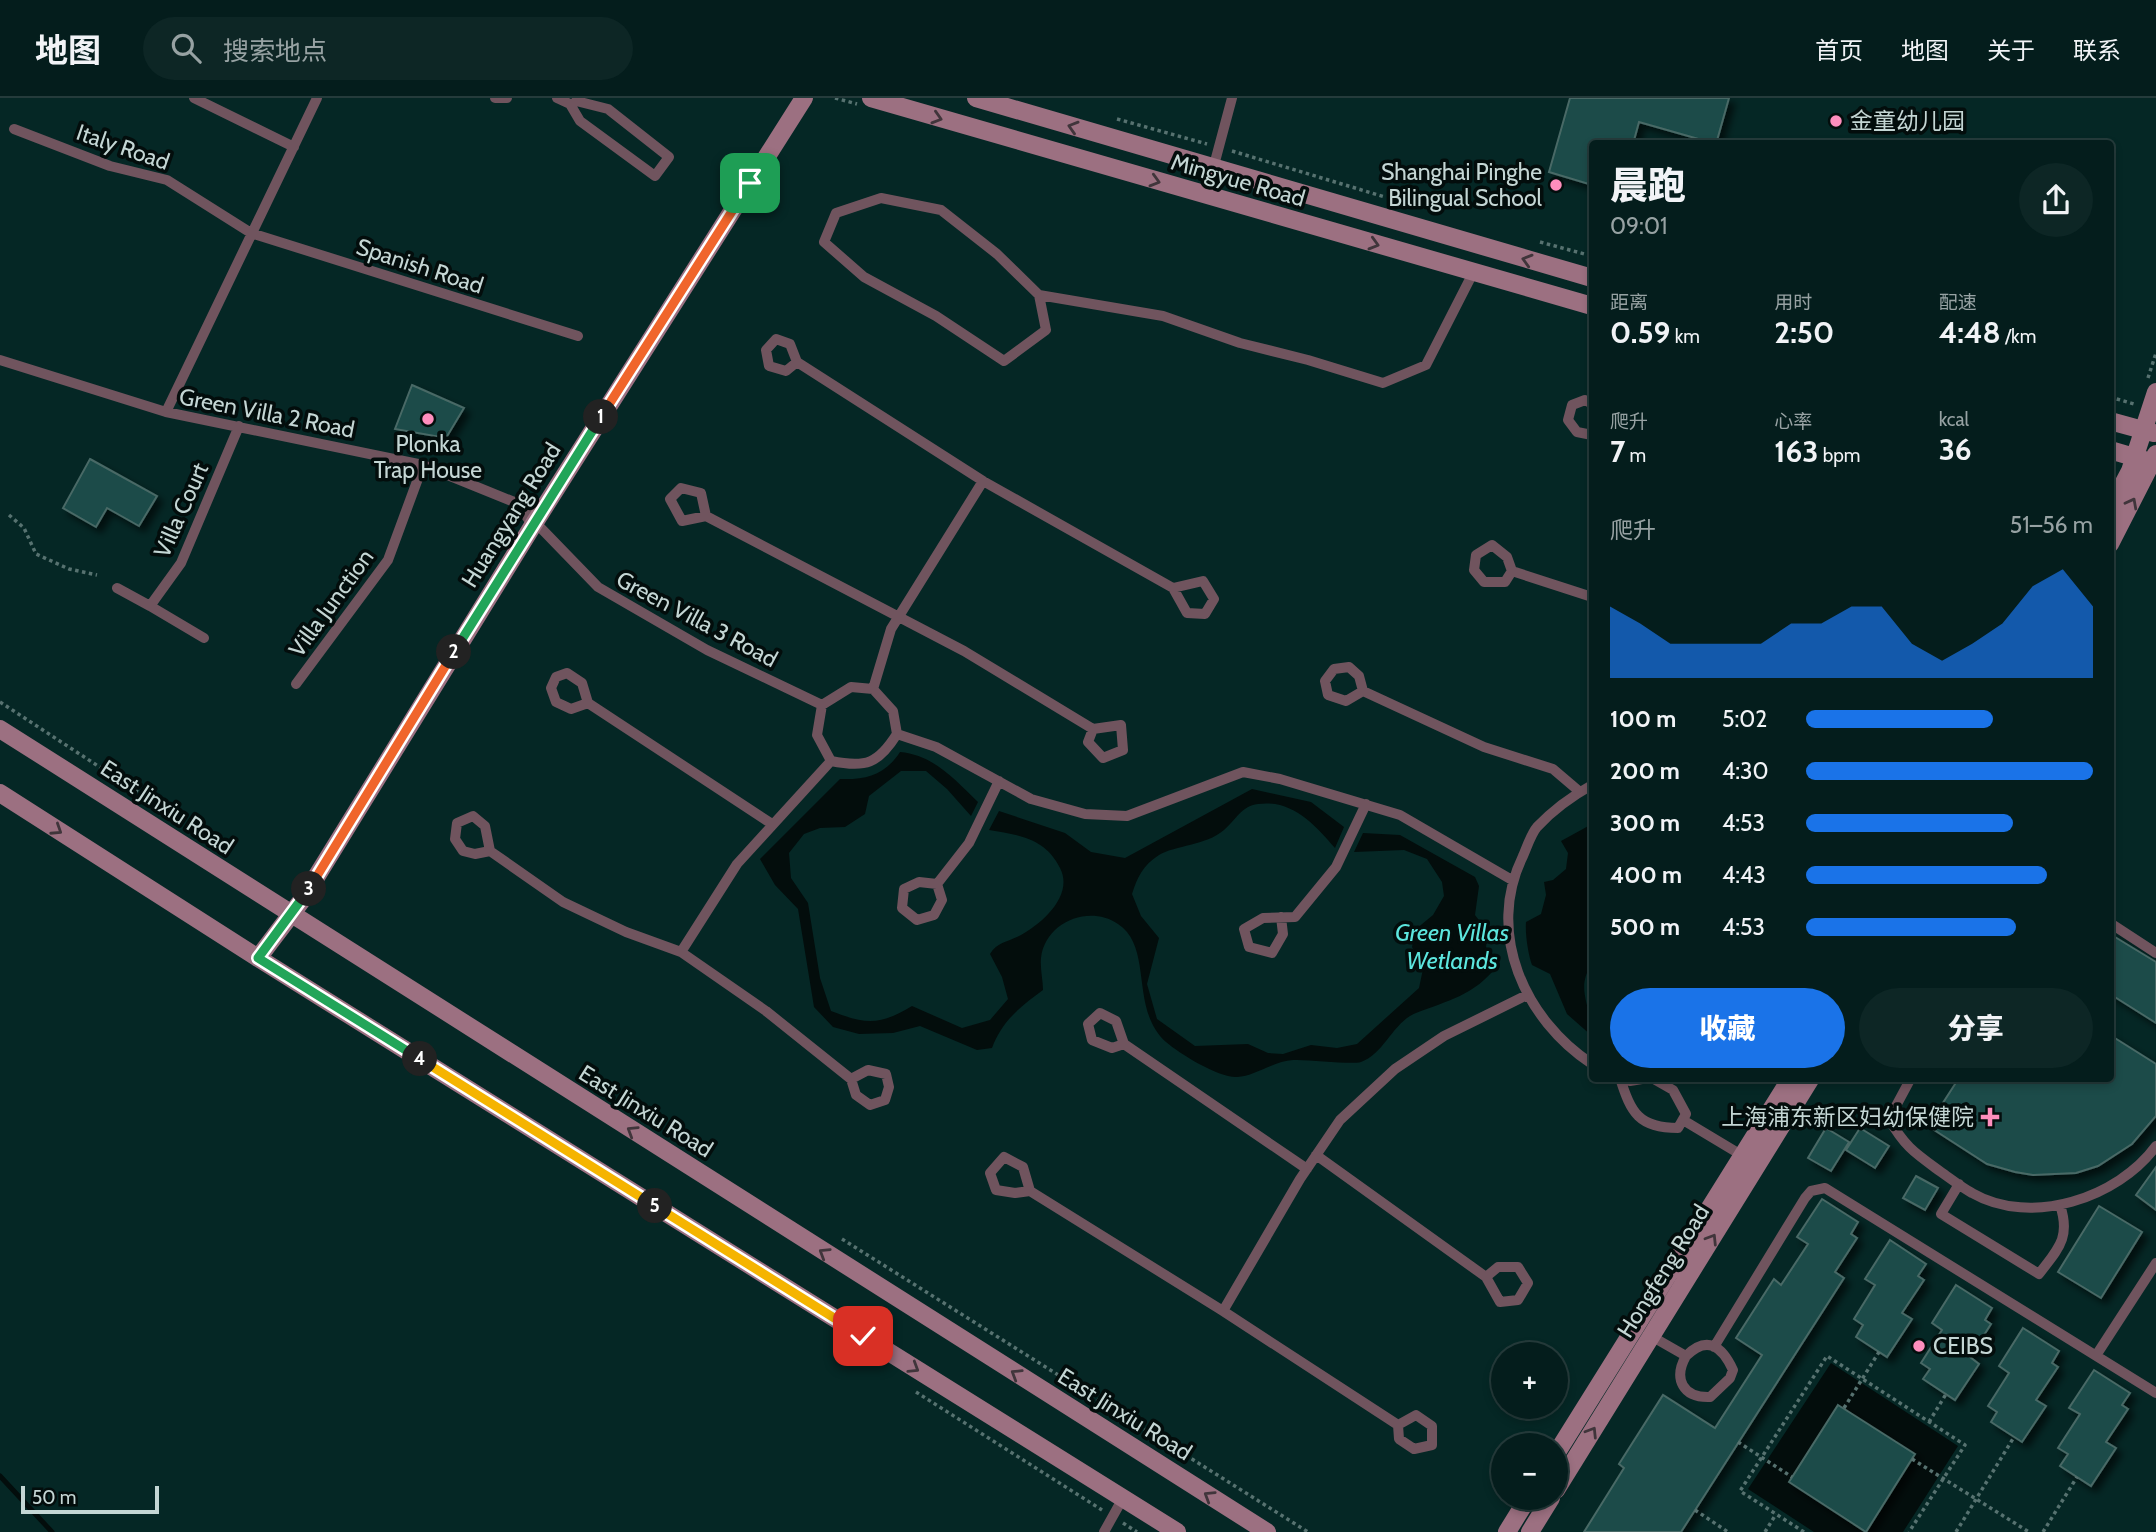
<!DOCTYPE html>
<html lang="zh">
<meta charset="utf-8">
<style>
body{margin:0;font-family:Cabin,"Noto Sans SC",sans-serif;background:#0d2625;color:#f1f3f6;height:100vh;display:flex;flex-direction:column;font-size:26px;white-space:nowrap}
*{box-sizing:border-box;margin:0}
p{font-size:23px;color:#97a2a3}
.icon{flex:none;width:38px;height:38px;fill:none;stroke:currentColor;stroke-width:2;stroke-linecap:round;stroke-linejoin:round}
.map{position:relative;flex:1;overflow:hidden}
.drawer{position:absolute;left:1589px;top:42px;width:525px;height:942px;display:flex;flex-direction:column;background:#041d1c;border-radius:7px;box-shadow:0 4px 10px #0003,0 0 0 2px #253b3b}
.drawer>*{flex:none}
.controls{position:absolute;left:1491px;top:1244px;display:grid;gap:14px}
.controls a{display:grid;place-items:center;width:77px;height:77px;border-radius:50%;background:#041d1c;box-shadow:0 4px 10px #0003,0 0 0 2px #253b3b;font-size:35px}
.scale{position:absolute;left:21px;bottom:18px;width:138px;box-sizing:border-box;padding-left:7px;border:4px solid #c4d6d4;border-top:0;font-size:19px;line-height:24px;white-space:nowrap;color:#c4d6d4;-webkit-text-stroke:5px #030d0c;paint-order:stroke}
.pin{position:absolute;display:grid;place-items:center;width:60px;height:60px;color:#fff;margin:-30px;border-radius:14px;box-shadow:0 4px 10px #0006}
.km{position:absolute;width:35px;height:35px;margin:-18px;border-radius:50%;background:#222;color:#fff;font-size:19px;line-height:35px;text-align:center}
.round{display:grid;place-items:center;flex:none;width:74px;height:74px;border-radius:37px;background:#0d2625}
.overview{display:flex;align-items:center;justify-content:space-between;height:119px;padding:0 21px}
h1{font-size:38px;font-weight:800;line-height:52px}
.metrics{display:grid;grid-template-columns:repeat(3,1fr);gap:10px;height:119px;padding:7px 21px}
.metrics div{display:grid;align-content:center}
.metrics b{font-size:30px;font-weight:800}
.metrics small{font-size:19px;font-weight:400}
.metrics p{font-size:19px}
.chart{height:196px;padding:14px 21px}
.chart p{display:flex;justify-content:space-between}
.chart svg{width:100%;height:126px;margin-top:7px;fill:#1a73e8;opacity:.7}
.action{display:flex;gap:14px;margin-top:auto;padding:14px 21px}
.action a{flex:1;height:80px;border-radius:42px;background:#1a73e8;color:#fff;font-size:28px;font-weight:800;line-height:80px;text-align:center}
.action a+a{background:#0d2625;color:#f1f3f6}
ul{padding:0 21px;list-style:none;font-size:23px}
li{display:grid;grid-template-columns:112px 84px 1fr;align-items:center;height:52px}
li i{height:18px;border-radius:9px;background:#1a73e8}
header{display:flex;align-items:center;gap:42px;box-sizing:border-box;height:98px;padding:0 35px;background:#041d1c;border-bottom:2px solid #253b3b}
header strong{font-size:33px}
nav{display:flex;gap:38px;margin-inline-start:auto;font-size:24px}
.search{width:490px;height:63px;background:#0d2625;display:flex;align-items:center;gap:18px;box-sizing:border-box;padding:0 24px;border-radius:38px;color:#97a2a3;font-size:26px}
.map>svg:first-child{display:block}
</style>
<header>
<strong>地图</strong>
<div class="search"><svg class="icon" aria-label="search" viewBox="0 0 24 24"><circle cx="10" cy="10" r="6"/><path d="M15 15l6 6"/></svg>搜索地点</div>
<nav><a>首页</a><a>地图</a><a>关于</a><a>联系</a></nav>
</header>
<div class="map">
<svg width="2156" height="1434" viewBox="0 0 2156 1434">
<defs>
<filter id="shadow"><feDropShadow dx="5.5" dy="5.5" stdDeviation="3.5" flood-color="#0009"/></filter>
</defs>
<rect width="100%" height="100%" fill="#052725"/>
<path fill="#030d0c" fill-rule="evenodd" d="M900 654C934 657 955 682 978 704L971 718 947 691 926 673H901L869 698 865 716 845 729 820 730 804 736 789 755 791 780 808 805 820 880 831 913C867 927 880 927 912 908L962 930 990 922 1008 901 1002 879 990 856C997 844 1009 844 1021 837 1043 825 1074 797 1060 770 1045 740 1019 737 989 732L999 713 1065 735 1091 754 1125 760 1252 691 1311 704 1344 729 1335 750C1315 727 1292 701 1258 706 1241 708 1236 722 1224 732 1205 748 1176 747 1159 757 1143 767 1137 780 1132 796L1141 818 1159 840 1147 886 1157 921 1195 948 1248 946 1268 955 1283 956 1311 947 1337 950 1357 946 1419 890 1423 871 1412 849 1416 831 1433 817 1444 798 1442 784 1427 761 1404 752 1354 754 1363 735 1400 737 1475 779 1479 788 1475 817 1488 834 1486 849 1497 868C1475 897 1447 903 1416 915 1393 924 1385 955 1361 964 1351 967 1308 961 1293 962 1274 963 1255 978 1237 979 1219 980 1180 956 1166 944 1129 911 1154 850 1118 826 1088 806 1045 825 1041 860 1040 871 1043 882 1043 892 1020 909 1002 923 992 950L977 952 920 928 893 935 859 936 833 929 814 909 798 811 775 787 760 761 840 681C866 682 885 677 900 654Z
M1592 726V866C1574 891 1593 911 1592 938L1567 916 1550 876 1532 867C1528 856 1525 835 1526 824L1541 816 1546 797 1544 784 1553 782 1566 771 1568 755 1561 743Z
M1831 1265 1958 1348 1903 1434H1814L1748 1391ZM1838 1307 1915 1356 1866 1434 1789 1384Z"/>
<g fill="none" stroke-linecap="round" stroke-linejoin="round">
<path stroke="#030d0c" stroke-width="5" d="M0 1378 52 1434"/>
</g>
<path fill="#1a4c49" stroke="#496966" stroke-width="2" filter="url(#shadow)" d="M1570 0H1729L1716 46 1639 24 1633 46H1592V87L1549 74Z
M412 287 464 310 446 340 395 331Z
M90 361 157 398 139 428 107 410 96 429 63 410Z
M2110 836 2156 864V925L2110 896Z
M2110 937 2156 966V1018L2132 1046 2098 1068 2076 1075 2033 1077 2015 1074 1987 1066 1928 1028 1959 980H2110Z
M1826 1030 1849 1044 1831 1073 1808 1060Z
M1860 1030 1889 1048 1875 1070 1846 1052Z
M2156 1069V1112L2136 1097Z
M1916 1078 1938 1090 1925 1112 1903 1100Z
M1822 1101 1858 1124 1851 1136 1857 1140 1835 1174 1844 1180 1681 1434H1584L1624 1370 1619 1366 1663 1297 1715 1330 1762 1257 1736 1240 1774 1181 1781 1187 1808 1146 1797 1139Z
M2099 1108 2142 1134 2101 1200 2058 1174Z
M1890 1142 1926 1166 1918 1178 1924 1182 1902 1215 1912 1221 1887 1259 1856 1239 1863 1227 1854 1221 1875 1187 1865 1181Z
M1956 1187 1992 1210 1985 1222 1991 1226 1970 1259 1979 1266 1955 1302 1923 1281 1930 1271 1921 1265 1942 1232 1932 1225Z
M2023 1230 2059 1253 2052 1265 2058 1269 2036 1302 2046 1308 2022 1344 1991 1324 1997 1314 1988 1308 2009 1275 1999 1268Z
M2094 1272 2130 1295 2122 1307 2128 1311 2106 1344 2116 1350 2091 1388 2060 1368 2068 1356 2058 1350 2080 1316 2069 1310Z
M1838 1307 1915 1356 1866 1434 1789 1384Z"/>
<g fill="none" stroke-linecap="round" stroke-linejoin="round">
<path stroke="#577270" stroke-width="3.5" stroke-dasharray="3.5 3.5" stroke-linecap="butt" d="M835 0 857 6
M1117 21 1207 46
M1232 53 1385 99
M1540 144 1592 158
M2148 280 2156 255
M2110 299 2134 306
M9 417 24 430 36 456 69 471 97 477
M0 604 170 715
M842 1141 1308 1434
M916 1294 1102 1412
M1844 1310 1879 1254
M1929 1324 1946 1296
M1738 1344 1792 1379
M1912 1361 2029 1434
M1695 1412 1728 1434
M1123 1425 1137 1434
M1765 1434 1776 1416
M1804 1434 1740 1393 1827 1258 1965 1347 1909 1434
M1956 1434 2014 1339
M2043 1434 2077 1379"/>
<path stroke="#70545e" stroke-width="10" d="M194 0 294 49
M495 0H507
M557 0 570 6 580 23 655 78 669 59 608 11 576 3
M14 31 110 68 167 82 251 135 578 238
M1213 71 1232 0
M1039 197 1046 232 1004 263 936 218 864 179 824 144 836 115 881 100 941 112 997 156 1039 197 1163 218 1240 245 1308 262 1383 285 1426 267 1473 175
M0 262 166 314 423 367 524 408
M797 264 786 273 769 268 766 252 776 241 790 246 797 264 983 383 891 531 873 591
M1592 306 1585 302 1572 307 1568 322 1577 334 1592 337
M166 314 317 0
M983 383 1173 490 1203 483 1214 501 1205 516 1187 515 1173 490
M706 418 682 423 670 401 681 390 701 395 706 418 964 553 1093 631 1121 627 1123 652 1103 660 1088 644 1093 631
M535 424 598 489 707 552 822 607 851 589 873 591 893 613 897 636C878 666 866 670 831 663L817 637 822 607
M1492 447 1507 459 1512 473 1505 484H1484L1474 472 1476 457Z
M1512 473 1592 499
M117 490 150 508 181 465 239 328
M150 508 204 540
M296 586 388 462 423 367
M1363 593 1346 603 1328 597 1325 583 1334 571 1349 569 1359 578 1363 593 1484 649 1553 671 1580 694
M588 605 571 611 556 604 551 590 556 579 567 575 582 585 588 605 772 726
M897 636 936 649 1031 701 1085 716 1127 718 1243 674 1280 681 1400 717 1512 782
M1592 687C1574 697 1552 713 1537 729 1531 736 1527 749 1523 758 1485 835 1525 922 1592 966
M473 718 485 728 490 753 475 756 463 753 455 741 457 725Z
M490 753 563 804 626 834 681 854 766 913 851 981 868 972 886 976 889 989 885 1002 870 1007 856 997 851 981
M937 786 942 802 934 817 917 822 902 810 904 791 919 784 937 786 969 745 999 683
M1281 819 1283 836 1272 855 1249 849 1244 831 1263 820 1295 819 1336 769 1366 706
M2110 825 2156 855
M681 854 737 766 831 663
M1124 946 1112 950 1092 942 1088 926 1100 915 1116 923 1124 946 1307 1071
M1620 980C1631 1015 1639 1030 1678 1030L1686 1016 1673 992 1652 980
M1620 980 1630 983 1648 980
M1911 980 1889 1021C1905 1049 1915 1055 1941 1074 1951 1081 1961 1089 1972 1095 2031 1129 2118 1100 2156 1048
M1683 1022 1743 1058
M1316 1057 1486 1179 1500 1204 1518 1202 1528 1185 1518 1169H1498L1486 1179
M1959 1086 1941 1116 2039 1176C2058 1151 2071 1140 2060 1107
M1030 1093 1015 1095 996 1092 990 1075 1004 1059 1023 1069 1030 1093 1223 1213 1300 1081 1340 1022 1395 971 1444 938 1527 897
M1223 1213 1398 1327 1416 1317 1432 1328V1347L1414 1351 1399 1341 1398 1327
M1651 1238 1686 1258C1673 1281 1683 1300 1710 1299L1730 1280 1733 1272C1722 1248 1707 1237 1686 1258
M1714 1249 1805 1100 1811 1093 1825 1090 2156 1295
M2097 1256 2156 1165
M1104 1434 1123 1400"/>
<path stroke="#70545e" stroke-width="18" d="M524 408 535 424"/>
<path stroke="#9c7081" stroke-width="18" d="M871 0 1592 208
M976 0 1592 180
M2110 323 2154 335
M2110 352 2144 362
M2110 411 2130 373 2156 294
M2110 446 2156 356
M0 631 1267 1434
M0 695 258 860 1177 1434
M258 860 302 802 535 424 804 0
M1556 1356 1791 980
M1556 1392 1811 980
M1507 1434 1528 1400
M1530 1434 1551 1400"/>
</g>
<defs><path id="oneway-chevron" d="M-2-3.5L2.5 0L-2 3.5" fill="none" stroke-width="1.6" stroke-linecap="round" stroke-linejoin="round" transform="scale(1.75)"/></defs>
<g stroke="#40353b">
<use href="#oneway-chevron" transform="translate(937 20) rotate(17)"/>
<use href="#oneway-chevron" transform="translate(1073 29) rotate(-163)"/>
<use href="#oneway-chevron" transform="translate(1155 83) rotate(16)"/>
<use href="#oneway-chevron" transform="translate(1374 146) rotate(16)"/>
<use href="#oneway-chevron" transform="translate(1527 162) rotate(-164)"/>
<use href="#oneway-chevron" transform="translate(2132 405) rotate(-62)"/>
<use href="#oneway-chevron" transform="translate(57 732) rotate(33)"/>
<use href="#oneway-chevron" transform="translate(632 1033) rotate(-148)"/>
<use href="#oneway-chevron" transform="translate(1712 1141) rotate(-58)"/>
<use href="#oneway-chevron" transform="translate(824 1155) rotate(-148)"/>
<use href="#oneway-chevron" transform="translate(914 1270) rotate(32)"/>
<use href="#oneway-chevron" transform="translate(1016 1276) rotate(-148)"/>
<use href="#oneway-chevron" transform="translate(1592 1334) rotate(-58)"/>
<use href="#oneway-chevron" transform="translate(1209 1398) rotate(-148)"/>
</g>
<g fill="none" stroke-linecap="round" stroke-linejoin="round">
<defs>
<path id="split-1" d="M601 319 750 85"/>
<path id="split-2" d="M454 554 601 319"/>
<path id="split-3" d="M309 791 454 554"/>
<path id="split-4" d="M309 791 258 860 420 961"/>
<path id="split-5" d="M420 961 655 1108"/>
<path id="split-6" d="M655 1108 863 1238"/>
</defs>
<use href="#split-1" stroke="#fff" stroke-width="14"/>
<use href="#split-2" stroke="#fff" stroke-width="14"/>
<use href="#split-3" stroke="#fff" stroke-width="14"/>
<use href="#split-4" stroke="#fff" stroke-width="14"/>
<use href="#split-5" stroke="#fff" stroke-width="14"/>
<use href="#split-6" stroke="#fff" stroke-width="14"/>
<use href="#split-1" stroke="#f0652b" stroke-width="9"/>
<use href="#split-2" stroke="#22a559" stroke-width="9"/>
<use href="#split-3" stroke="#f0652b" stroke-width="9"/>
<use href="#split-4" stroke="#22a559" stroke-width="9"/>
<use href="#split-5" stroke="#f5b400" stroke-width="9"/>
<use href="#split-6" stroke="#f5b400" stroke-width="9"/>
</g>
<g fill="#fe8ebd" stroke="#030d0c" stroke-width="2.5">
<circle cx="1836" cy="23" r="7"/>
<circle cx="1556" cy="87" r="7"/>
<circle cx="428" cy="321" r="7"/>
<path d="M1986.5 1008.5h7v7h7v7h-7v7h-7v-7h-7v-7h7z"/>
<circle cx="1919" cy="1248" r="7"/>
</g>
<g text-anchor="middle" dominant-baseline="central" stroke-width="7" stroke-linejoin="round" paint-order="stroke">
<g font-size="23" fill="#c4d6d4" stroke="#030d0c" text-anchor="start">
<text x="1850" y="23">金童幼儿园</text>
<text x="1542" y="74" text-anchor="end">Shanghai Pinghe<tspan x="1542" dy="26">Bilingual School</tspan></text>
<text x="428" y="346" text-anchor="middle">Plonka<tspan x="428" dy="26">Trap House</tspan></text>
<text x="1974" y="1019" text-anchor="end">上海浦东新区妇幼保健院</text>
<text x="1933" y="1248">CEIBS</text>
</g>
<g font-size="23" fill="#c4d6d4" stroke="#030d0c">
<text transform="translate(123 49) rotate(19)">Italy Road</text>
<text transform="translate(1238 82) rotate(16)">Mingyue Road</text>
<text transform="translate(420 168) rotate(18)">Spanish Road</text>
<text transform="translate(267 315) rotate(11)">Green Villa 2 Road</text>
<text transform="translate(181 412) rotate(-66)">Villa Court</text>
<text transform="translate(511 417) rotate(-58)">Huangyang Road</text>
<text transform="translate(331 505) rotate(-54)">Villa Junction</text>
<text transform="translate(697 521) rotate(28)">Green Villa 3 Road</text>
<text transform="translate(167 709) rotate(33)">East Jinxiu Road</text>
<text transform="translate(646 1013) rotate(32)">East Jinxiu Road</text>
<text transform="translate(1663 1173) rotate(-58)">Hongfeng Road</text>
<text transform="translate(1125 1316) rotate(32)">East Jinxiu Road</text>
</g>
<g font-size="24" font-style="italic" fill="#5ce6de" stroke="#030d0c">
<text x="1452" y="834">Green Villas<tspan x="1452" dy="28">Wetlands</tspan></text>
</g>
</g>
</svg>
<div class="controls">
<a>+</a>
<a>−</a>
</div>
<div class="scale">50 m</div>
<div class="pin" style="left:750px;top:85px;background:#1e9e55"><svg class="icon" aria-label="arrive" viewBox="0 0 24 24"><path d="M6 21V4h12l-3 4 3 4H6"/></svg></div>
<div class="pin" style="left:863px;top:1238px;background:#d93025"><svg class="icon" aria-label="check" viewBox="0 0 24 24"><path d="M5 12l5 5 9-10"/></svg></div>
<b class="km" style="left:601px;top:319px">1</b>
<b class="km" style="left:454px;top:554px">2</b>
<b class="km" style="left:309px;top:791px">3</b>
<b class="km" style="left:420px;top:961px">4</b>
<b class="km" style="left:655px;top:1108px">5</b>
<section class="drawer">
<div class="overview"><div><h1>晨跑</h1><p>09:01</p></div><a class="round"><svg class="icon" aria-label="share" viewBox="0 0 24 24"><path d="M12 15V3M7 8l5-5 5 5M5 13v7h14v-7"/></svg></a></div>
<div class="metrics">
<div><p>距离</p><b>0.59<small> km</small></b></div>
<div><p>用时</p><b>2:50</b></div>
<div><p>配速</p><b>4:48<small> /km</small></b></div>
</div>
<div class="metrics">
<div><p>爬升</p><b>7<small> m</small></b></div>
<div><p>心率</p><b>163<small> bpm</small></b></div>
<div><p>kcal</p><b>36</b></div>
</div>
<div class="chart"><p><span>爬升</span>51–56 m</p>
<svg viewBox="0 0 160 44" preserveAspectRatio="none"><path d="M0 44V19L10 25L20 32L30 32L40 32L50 32L60 25L70 25L80 19L90 19L100 32L110 38L120 32L130 25L140 12L150 6L160 19V44z"/></svg>
</div>
<ul>
<li><b>100 m</b>5:02<i style="width:65%"></i></li>
<li><b>200 m</b>4:30<i style="width:100%"></i></li>
<li><b>300 m</b>4:53<i style="width:72%"></i></li>
<li><b>400 m</b>4:43<i style="width:84%"></i></li>
<li><b>500 m</b>4:53<i style="width:73%"></i></li>
</ul>
<div class="action"><a>收藏</a><a>分享</a></div>
</section>
</div>
